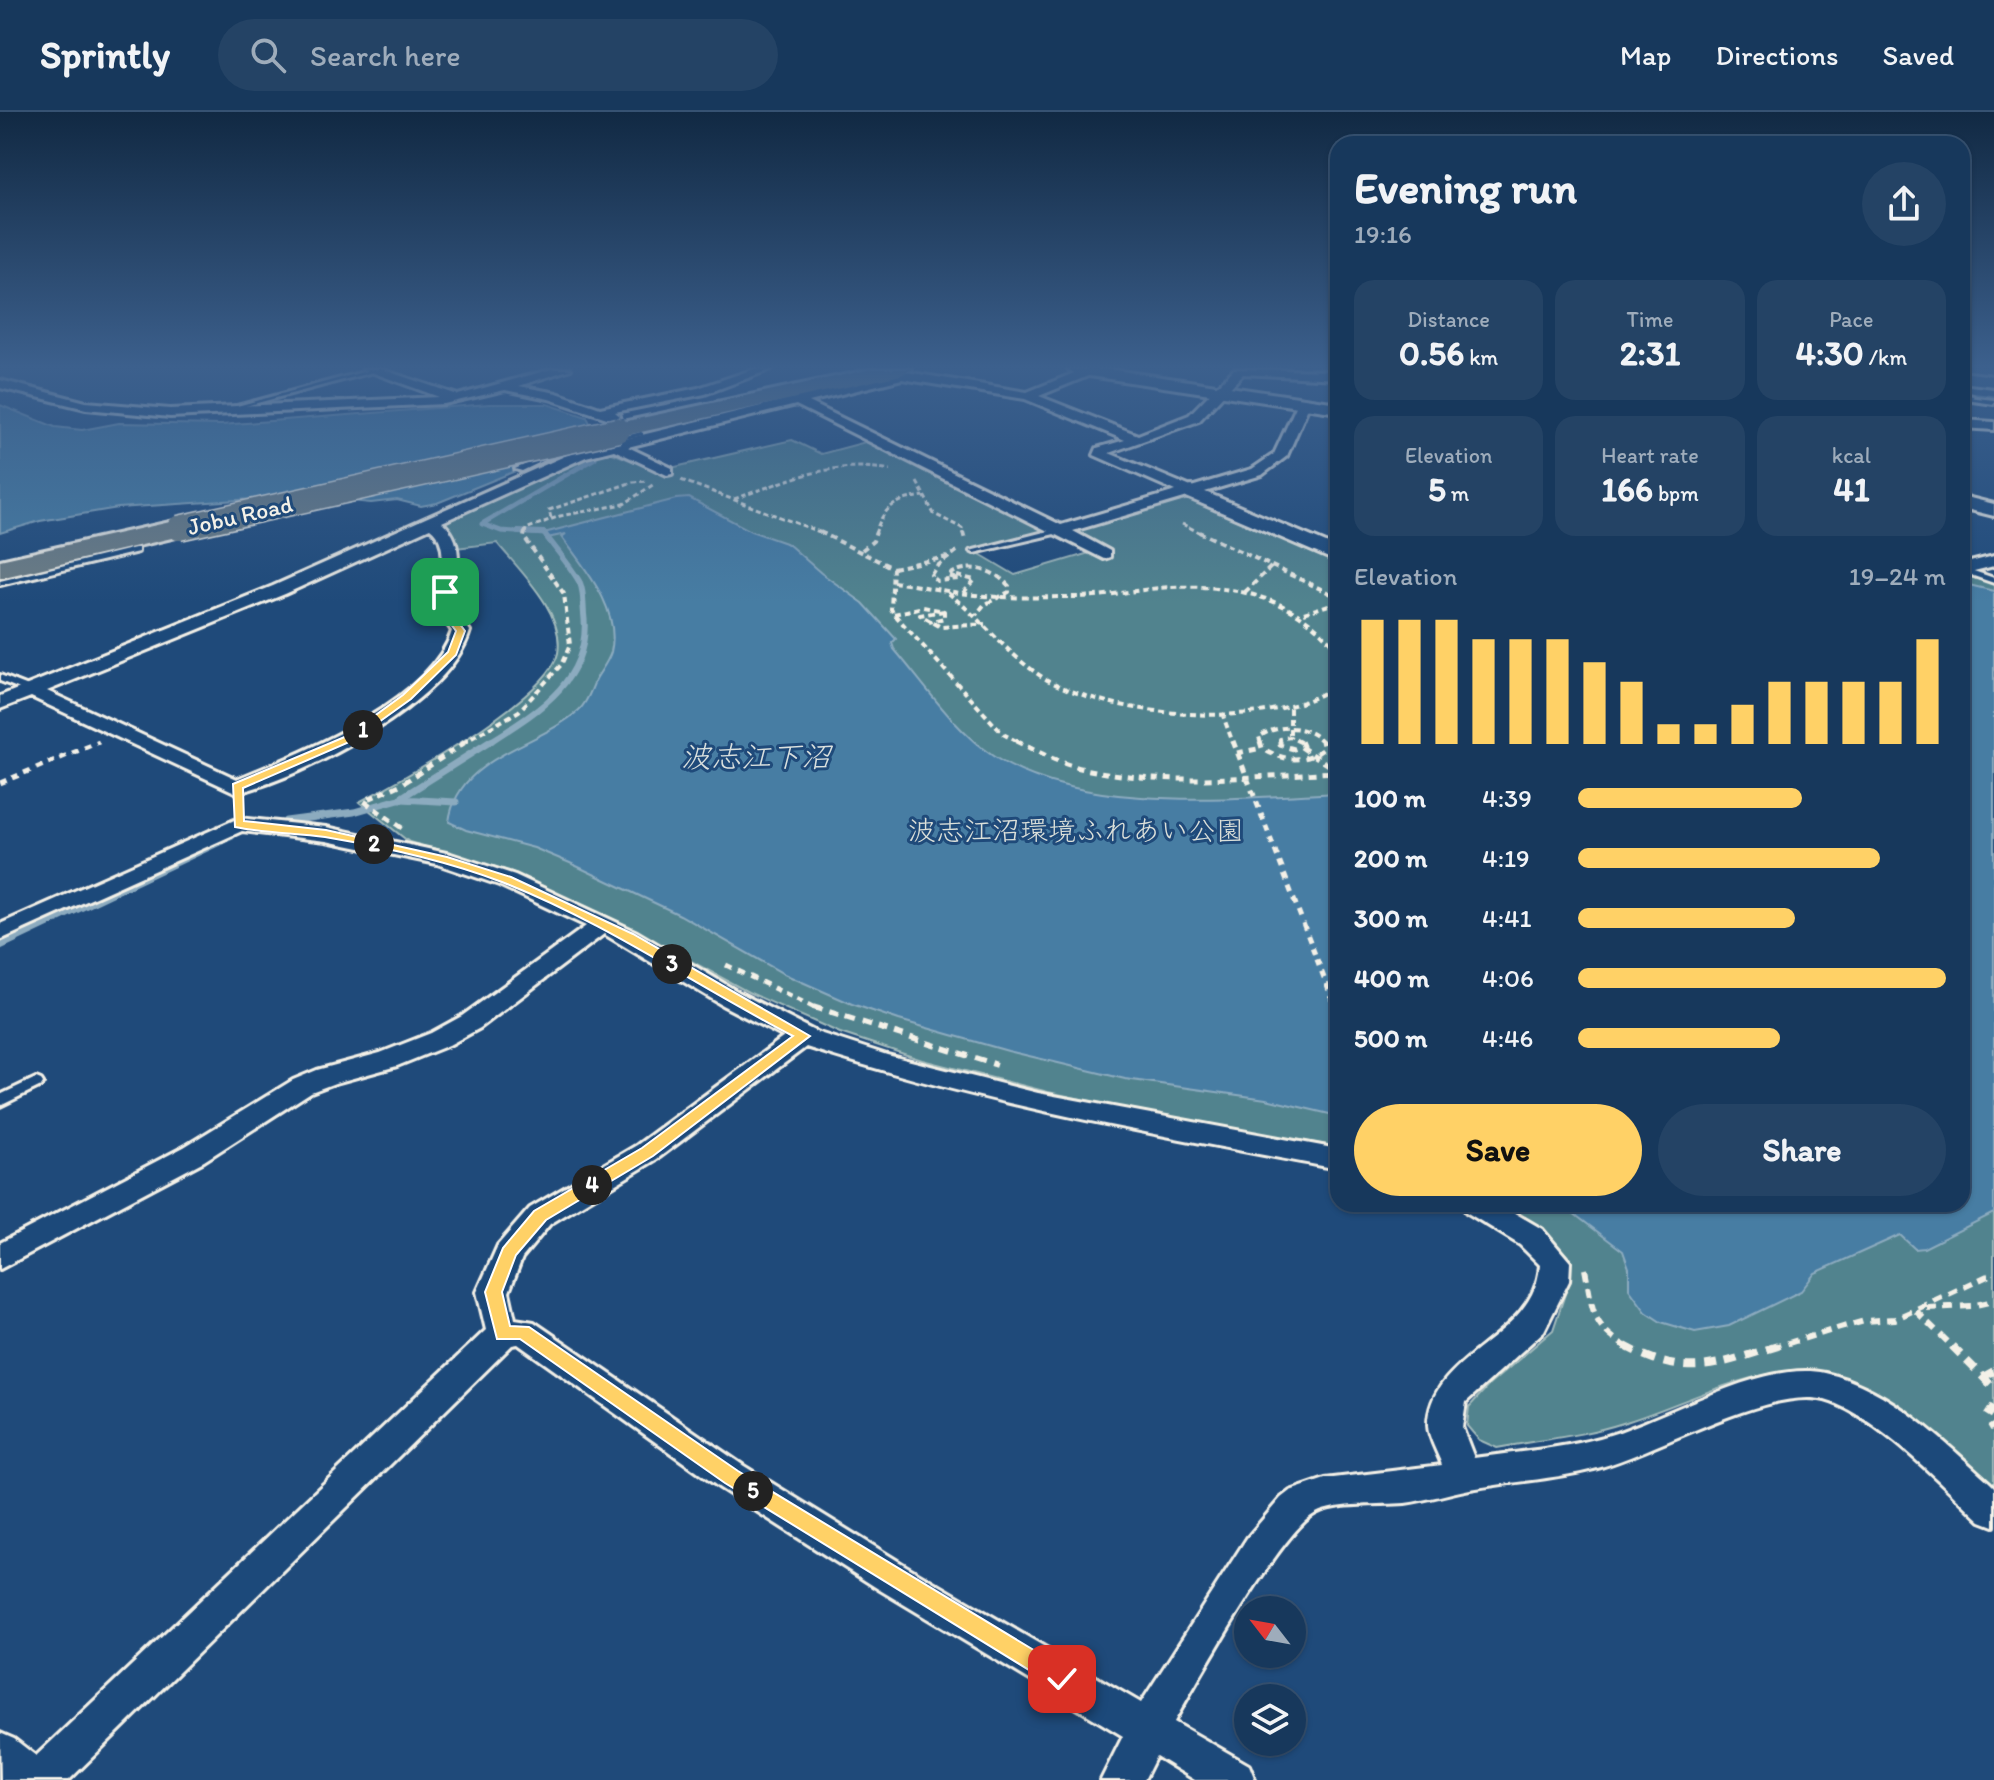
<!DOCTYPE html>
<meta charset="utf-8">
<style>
body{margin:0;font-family:Itim,"Klee One",sans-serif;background:#244365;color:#f1f3f6;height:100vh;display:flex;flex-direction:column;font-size:30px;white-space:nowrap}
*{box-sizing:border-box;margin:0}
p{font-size:26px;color:#9eacbb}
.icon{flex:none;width:44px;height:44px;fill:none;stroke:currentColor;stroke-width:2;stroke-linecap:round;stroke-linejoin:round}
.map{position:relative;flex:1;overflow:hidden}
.drawer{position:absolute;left:1330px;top:24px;width:640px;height:1076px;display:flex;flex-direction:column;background:#17385c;border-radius:24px;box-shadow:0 2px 6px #0004,0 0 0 2px #365272}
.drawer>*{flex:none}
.needle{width:52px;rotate:301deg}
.buttons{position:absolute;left:1234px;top:1484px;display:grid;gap:16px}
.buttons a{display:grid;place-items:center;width:72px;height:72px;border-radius:50%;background:#17385c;box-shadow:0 2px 6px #0004,0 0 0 2px #365272;font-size:40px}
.pin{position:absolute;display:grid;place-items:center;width:68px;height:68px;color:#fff;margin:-34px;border-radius:16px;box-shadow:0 4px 12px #0006}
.km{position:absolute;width:40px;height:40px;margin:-20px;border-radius:50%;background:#222;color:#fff;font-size:22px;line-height:40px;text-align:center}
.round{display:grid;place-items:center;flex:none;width:84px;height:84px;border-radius:42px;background:#244365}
.head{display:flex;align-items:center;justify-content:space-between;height:136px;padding:0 24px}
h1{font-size:44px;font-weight:700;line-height:60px}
.stats{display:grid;grid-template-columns:repeat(3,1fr);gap:12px;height:136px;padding:8px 24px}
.stats div{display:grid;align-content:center;border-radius:20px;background:#244365;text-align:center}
.stats b{font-size:34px;font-weight:700}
.stats small{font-size:22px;font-weight:400}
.stats p{font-size:22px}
.chart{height:224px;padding:16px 24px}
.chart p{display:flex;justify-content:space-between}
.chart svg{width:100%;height:144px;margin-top:8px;stroke:#ffd166;stroke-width:6}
.primary-button{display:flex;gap:16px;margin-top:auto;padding:16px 24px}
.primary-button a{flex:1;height:92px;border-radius:48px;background:#ffd166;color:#111;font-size:32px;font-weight:700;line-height:92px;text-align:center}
.primary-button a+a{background:#244365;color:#f1f3f6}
ul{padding:0 24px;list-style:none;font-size:26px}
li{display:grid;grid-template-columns:128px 96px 1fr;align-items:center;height:60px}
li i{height:20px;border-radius:10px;background:#ffd166}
header{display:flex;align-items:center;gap:48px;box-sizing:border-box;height:112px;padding:0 40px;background:#17385c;border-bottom:2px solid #365272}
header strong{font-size:38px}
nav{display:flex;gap:44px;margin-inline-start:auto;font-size:28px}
.search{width:560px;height:72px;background:#244365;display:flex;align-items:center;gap:20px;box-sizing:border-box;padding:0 28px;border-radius:44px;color:#9eacbb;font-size:30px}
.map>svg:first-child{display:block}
</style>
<header>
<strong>Sprintly</strong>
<div class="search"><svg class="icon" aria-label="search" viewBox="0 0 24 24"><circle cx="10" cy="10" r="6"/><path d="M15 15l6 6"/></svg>Search here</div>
<nav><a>Map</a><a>Directions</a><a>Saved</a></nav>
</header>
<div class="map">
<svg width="1994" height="1668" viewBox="0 0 1994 1668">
<rect width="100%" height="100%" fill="#1f4a7a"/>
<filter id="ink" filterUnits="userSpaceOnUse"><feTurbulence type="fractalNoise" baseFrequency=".0125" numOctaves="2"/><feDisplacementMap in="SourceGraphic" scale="16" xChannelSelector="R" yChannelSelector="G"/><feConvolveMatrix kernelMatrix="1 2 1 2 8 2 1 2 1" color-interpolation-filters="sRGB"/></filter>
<g filter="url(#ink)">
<path fill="#51838e" stroke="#a2babb" stroke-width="2" d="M792 328 821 342 873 328 1053 419 973 438 1015 463 1103 437 1071 422 1073 418 1185 384 1338 448V1035L1167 1005 1048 980 922 948 840 921 748 880 641 822 512 760 409 730 359 690C399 669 550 585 558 541 565 501 520 459 497 431L456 436 442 409 607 339 658 359Z
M1962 462 1994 472V1380C1954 1345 1914 1302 1867 1275 1788 1231 1699 1288 1623 1311 1583 1324 1538 1328 1497 1336L1479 1328 1467 1314 1469 1295 1489 1273 1553 1218 1569 1170V1147L1541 1119 1495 1092H1962Z"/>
<path fill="#477da3" stroke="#8cabbf" stroke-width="2" d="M489 292H547L587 305 591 313 556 339 513 356 518 358 437 391 421 394 397 388 371 391 301 384 118 396 40 409 0 421V293L55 315 82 318 119 311 221 313Z
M689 386 751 419 788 432 821 461 863 491 896 527 892 531 894 537C924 572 954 618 993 644 1081 702 1236 686 1338 681V1004L1266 987 1125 967 1008 939 899 908 852 892 784 862 680 803 570 751 534 736 466 718 449 710C457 644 538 635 579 598 589 588 590 579 596 567 601 558 608 550 611 540 621 497 585 457 562 425L566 422 547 426 544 421 676 387Z
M1965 472 1994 479V1101L1924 1136 1915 1137 1900 1123 1815 1161 1801 1179 1729 1214 1695 1220 1661 1210 1646 1200 1629 1177V1156L1623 1139 1561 1092H1962V483L1967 479 1962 473Z"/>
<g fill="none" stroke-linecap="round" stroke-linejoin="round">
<path stroke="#8cabbf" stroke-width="5" d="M1261 257H1278
M1285 257 1338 259
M1962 282 1994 286
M545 422 501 419 482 412 595 346"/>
<path stroke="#8cabbf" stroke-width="6" d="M488 631C537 600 592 568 584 502 583 492 584 480 580 471 571 454 555 437 544 421L518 420"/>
<path stroke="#8cabbf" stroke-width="7" d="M401 687 456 690
M286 709 354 700 399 687 491 629
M0 834 232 724"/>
<defs>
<path id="lane" d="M374 257H384L227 299 222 298Z
M1968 285 1994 288V292L1966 288V286Z
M641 320 643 321V323L613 330 610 328Z
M550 342 555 343 522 359 515 357Z
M1060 416 1064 418 1063 420 974 441 970 439Z
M135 436H138V440L0 473V469Z
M1962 455 1994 466V471L1962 460Z
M0 563 36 577 38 579 36 581H30L0 569Z
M36 966 41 968 43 971 41 974 0 994V983Z"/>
<path id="street" d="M363 257H381L458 283 552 257H571L519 274 557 281 600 296 698 276 754 257H772L705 282 615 300 620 304 613 308 549 287 505 278 444 292 170 305 86 297 0 276V268L86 290 170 297 439 285Z
M889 257 1027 280 1084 257H1094L1093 262 1039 284 1138 323 1189 303 1234 257 1338 259V267L1243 262 1199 309 1109 341 1191 375 1252 357 1274 342 1299 288 1310 291 1287 344 1262 363 1073 419 1110 439V445L1104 447 796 293 628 335 672 356V362L667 363 614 338 586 345 442 410C468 432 455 466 453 495L470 519C449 591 306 664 237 681L31 585 0 597V584L273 474 576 339 892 262ZM902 267 1025 287 1125 328 1097 336 1094 343 1176 379 1061 413 809 290ZM430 416C453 433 438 471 435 495L452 519C430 591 301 641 237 667L47 579 285 482Z
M1962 282 1973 284 1974 287 1962 290Z
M1962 308 1994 310V318L1962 316Z
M1994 444V454L1962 462V452Z
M239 706 326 715 451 742 515 763 637 820 740 881 816 920 887 943 1038 981 1338 1037V1057C1159 1023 980 992 806 935L657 1047 550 1112 522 1146 509 1180 515 1207 534 1210 744 1354 906 1454 1141 1591 1247 1426 1281 1386 1290 1379 1325 1367 1442 1353C1438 1341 1428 1325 1428 1313 1429 1241 1535 1228 1540 1153L1520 1133 1466 1100 1461 1092H1499L1542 1117 1570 1150 1569 1169 1544 1219 1466 1290 1462 1315 1474 1346C1516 1340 1559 1337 1600 1326 1662 1310 1762 1247 1825 1261 1889 1275 1943 1329 1990 1371L1994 1375V1414L1981 1409C1944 1374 1874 1301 1825 1288 1769 1274 1659 1339 1601 1355 1559 1367 1514 1369 1470 1377 1448 1381 1428 1388 1405 1391 1381 1393 1337 1390 1316 1401 1281 1418 1197 1570 1174 1610L1249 1653 1255 1668H1195L1156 1644 1144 1668H1101L1123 1624 880 1478 720 1376 518 1232 512 1233 69 1668H1L0 1621 14 1627 36 1644 486 1218 477 1180 498 1133 530 1096 637 1033 784 925 722 893 604 822 480 916 449 933 397 954 335 971 311 980 204 1049 0 1157V1131L184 1035 293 968 317 958 380 941 431 921 462 904 586 814 499 773 437 752 326 729 242 719 0 828V812Z"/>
<path id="secondary" d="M1068 257H1108L1338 291V301L1076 262Z
M1962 260 1994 264V274L1962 270Z
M1191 374 1338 436V450L1184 384 1181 380Z
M1962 384 1994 392V404L1962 396Z"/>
<path id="highway" d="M872 257H912L901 263 618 325 610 323 606 318 610 313 618 311Z
M179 408 189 410 193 416 189 422 0 466V448Z"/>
</defs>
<use href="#lane" stroke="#f4f1e8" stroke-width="6"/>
<use href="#street" stroke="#f4f1e8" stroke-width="6"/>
<use href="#secondary" stroke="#f4f1e8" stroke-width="6"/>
<use href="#highway" stroke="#f4f1e8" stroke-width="6"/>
<path stroke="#f4f1e8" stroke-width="3" stroke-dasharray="5 3" stroke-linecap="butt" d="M681 368 825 422
M917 370 934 402 962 416 963 422
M734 387C786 369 834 347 890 358
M551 406 549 398 633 370 647 369
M1182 412 1203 422
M525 422 526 417 560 404 624 392 654 372
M875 422C884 394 895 388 924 384"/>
<path stroke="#f4f1e8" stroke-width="4" stroke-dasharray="6 4" stroke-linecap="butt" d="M820 420 893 456 891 497 894 502 1003 622 1020 631
M963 420 965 428
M1199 420 1338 485
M862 438 873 429 876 420
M957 439 936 455 931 463 937 469 959 467 948 464C967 450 994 457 1009 474V480L984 493 976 503
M893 456 947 445
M957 464 975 468 963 481
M893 470C929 475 966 484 1001 485 1025 486 1050 485 1074 485 1103 485 1130 479 1159 476 1226 470 1297 483 1338 540
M1245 480 1272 454
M948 481C982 507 1007 543 1044 566 1110 605 1278 622 1338 571
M944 499 920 503 941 515 985 512
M1304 501 1338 490
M894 502 923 495 944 499V506L929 510
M1290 596V625
M1222 601 1233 631
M463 631 519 599 561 553 570 533 564 482 524 425 525 420
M1261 631 1259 625C1278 611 1308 613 1324 631
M1280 631V627L1290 625 1302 631"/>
<path stroke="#f4f1e8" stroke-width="5" stroke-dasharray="7 6" stroke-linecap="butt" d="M1016 629C1038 640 1060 652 1085 657 1168 675 1254 664 1338 660
M1233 629 1336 897
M1260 629 1262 636C1282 649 1305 652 1324 636L1322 629
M1280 629V633L1294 637 1303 634 1301 629
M1301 635 1338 659
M1237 641 1262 636
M0 671 99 630
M402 716 364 689 402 672 467 629
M726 853 817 897"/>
<path stroke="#f4f1e8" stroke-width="6" stroke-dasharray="10 7" stroke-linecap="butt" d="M813 895 997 953
M1336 895 1338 901
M1585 1157C1593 1197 1590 1215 1629 1236
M1927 1196 1971 1194 1994 1189
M1916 1199 1954 1236
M1771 1236 1864 1209 1895 1207 1994 1161"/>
<path stroke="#f4f1e8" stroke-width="8" stroke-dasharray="12 9" stroke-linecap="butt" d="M1625 1234C1688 1268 1714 1253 1778 1234
M1952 1234 1994 1276
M1983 1265 1994 1259
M1994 1294 1987 1305 1994 1317"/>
<use href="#lane" fill="#1f4a7a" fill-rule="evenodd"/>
<use href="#street" fill="#1f4a7a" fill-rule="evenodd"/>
<use href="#secondary" fill="#1f4a7a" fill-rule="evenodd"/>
<use href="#highway" fill="#6d7d84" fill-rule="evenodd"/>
<defs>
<path id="highway-bridge" d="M179 416 618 318"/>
</defs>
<use href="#highway-bridge" stroke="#f4f1e8" stroke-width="27" stroke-linecap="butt"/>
<use href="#highway-bridge" stroke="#6d7d84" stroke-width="24"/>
</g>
</g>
<linearGradient id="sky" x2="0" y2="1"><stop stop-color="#112943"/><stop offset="0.52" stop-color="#3c608d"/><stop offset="1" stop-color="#3c608d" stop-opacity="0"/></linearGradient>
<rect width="1994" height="490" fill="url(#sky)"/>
<path fill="#ffd166" stroke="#fff" stroke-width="2" d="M445 477 449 480 450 499 465 519 456 543 411 587 354 628 243 676 244 709 326 718 447 745 511 765 633 822 810 924 653 1044 546 1108 516 1143 502 1180 510 1214 529 1215 738 1359 1070 1560 1073 1567 1070 1574 1062 1577 1055 1574 725 1371 520 1227H497L485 1180 503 1136 534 1099 642 1036 793 924C696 874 605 810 502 770 447 749 384 735 325 725 295 721 264 721 235 715L233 672 347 624 403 583 448 540 456 519 441 499 440 480Z"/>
<g text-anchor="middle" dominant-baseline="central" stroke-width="6" stroke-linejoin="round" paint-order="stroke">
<g font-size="24" fill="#f4f1e8" stroke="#1f4a7a">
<text transform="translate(240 403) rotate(-13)">Jobu Road</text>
</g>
<g font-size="28" fill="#dce0da" stroke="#1f4a7a">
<text x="1076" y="718">波志江沼環境ふれあい公園</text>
</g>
<g font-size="30" font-style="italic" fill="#dae0de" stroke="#1f4a7a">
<text x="756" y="644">波志江下沼</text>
</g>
</g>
</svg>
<div class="buttons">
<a><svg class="needle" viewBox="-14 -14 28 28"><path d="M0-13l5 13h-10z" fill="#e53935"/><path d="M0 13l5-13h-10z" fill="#9eacbb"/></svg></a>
<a><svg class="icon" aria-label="layers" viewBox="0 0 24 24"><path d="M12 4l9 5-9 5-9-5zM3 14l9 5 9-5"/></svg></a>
</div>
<div class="pin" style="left:445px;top:480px;background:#1e9e55"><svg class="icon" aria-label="arrive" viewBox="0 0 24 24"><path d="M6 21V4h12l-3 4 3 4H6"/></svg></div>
<div class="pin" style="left:1062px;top:1567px;background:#d93025"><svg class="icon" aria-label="check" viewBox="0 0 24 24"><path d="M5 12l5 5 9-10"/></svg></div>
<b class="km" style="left:363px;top:618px">1</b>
<b class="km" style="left:374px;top:732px">2</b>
<b class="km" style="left:672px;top:852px">3</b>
<b class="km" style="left:592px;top:1073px">4</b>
<b class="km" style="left:753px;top:1379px">5</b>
<section class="drawer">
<div class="head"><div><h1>Evening run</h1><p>19:16</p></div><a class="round"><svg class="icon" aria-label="share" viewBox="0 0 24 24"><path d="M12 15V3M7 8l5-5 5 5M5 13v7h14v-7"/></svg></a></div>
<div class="stats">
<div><p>Distance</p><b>0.56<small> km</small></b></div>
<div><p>Time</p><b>2:31</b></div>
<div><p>Pace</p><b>4:30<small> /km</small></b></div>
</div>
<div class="stats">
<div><p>Elevation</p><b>5<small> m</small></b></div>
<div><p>Heart rate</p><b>166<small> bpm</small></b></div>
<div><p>kcal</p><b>41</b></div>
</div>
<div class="chart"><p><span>Elevation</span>19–24 m</p>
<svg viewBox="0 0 160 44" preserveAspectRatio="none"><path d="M5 44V6M15 44V6M25 44V6M35 44V12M45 44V12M55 44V12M65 44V19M75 44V25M85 44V38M95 44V38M105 44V32M115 44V25M125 44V25M135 44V25M145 44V25M155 44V12"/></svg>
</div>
<ul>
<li><b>100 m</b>4:39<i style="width:61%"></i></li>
<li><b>200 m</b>4:19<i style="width:82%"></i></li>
<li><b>300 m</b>4:41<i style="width:59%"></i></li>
<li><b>400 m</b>4:06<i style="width:100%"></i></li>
<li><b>500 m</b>4:46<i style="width:55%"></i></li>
</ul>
<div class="primary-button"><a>Save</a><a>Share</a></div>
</section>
</div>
